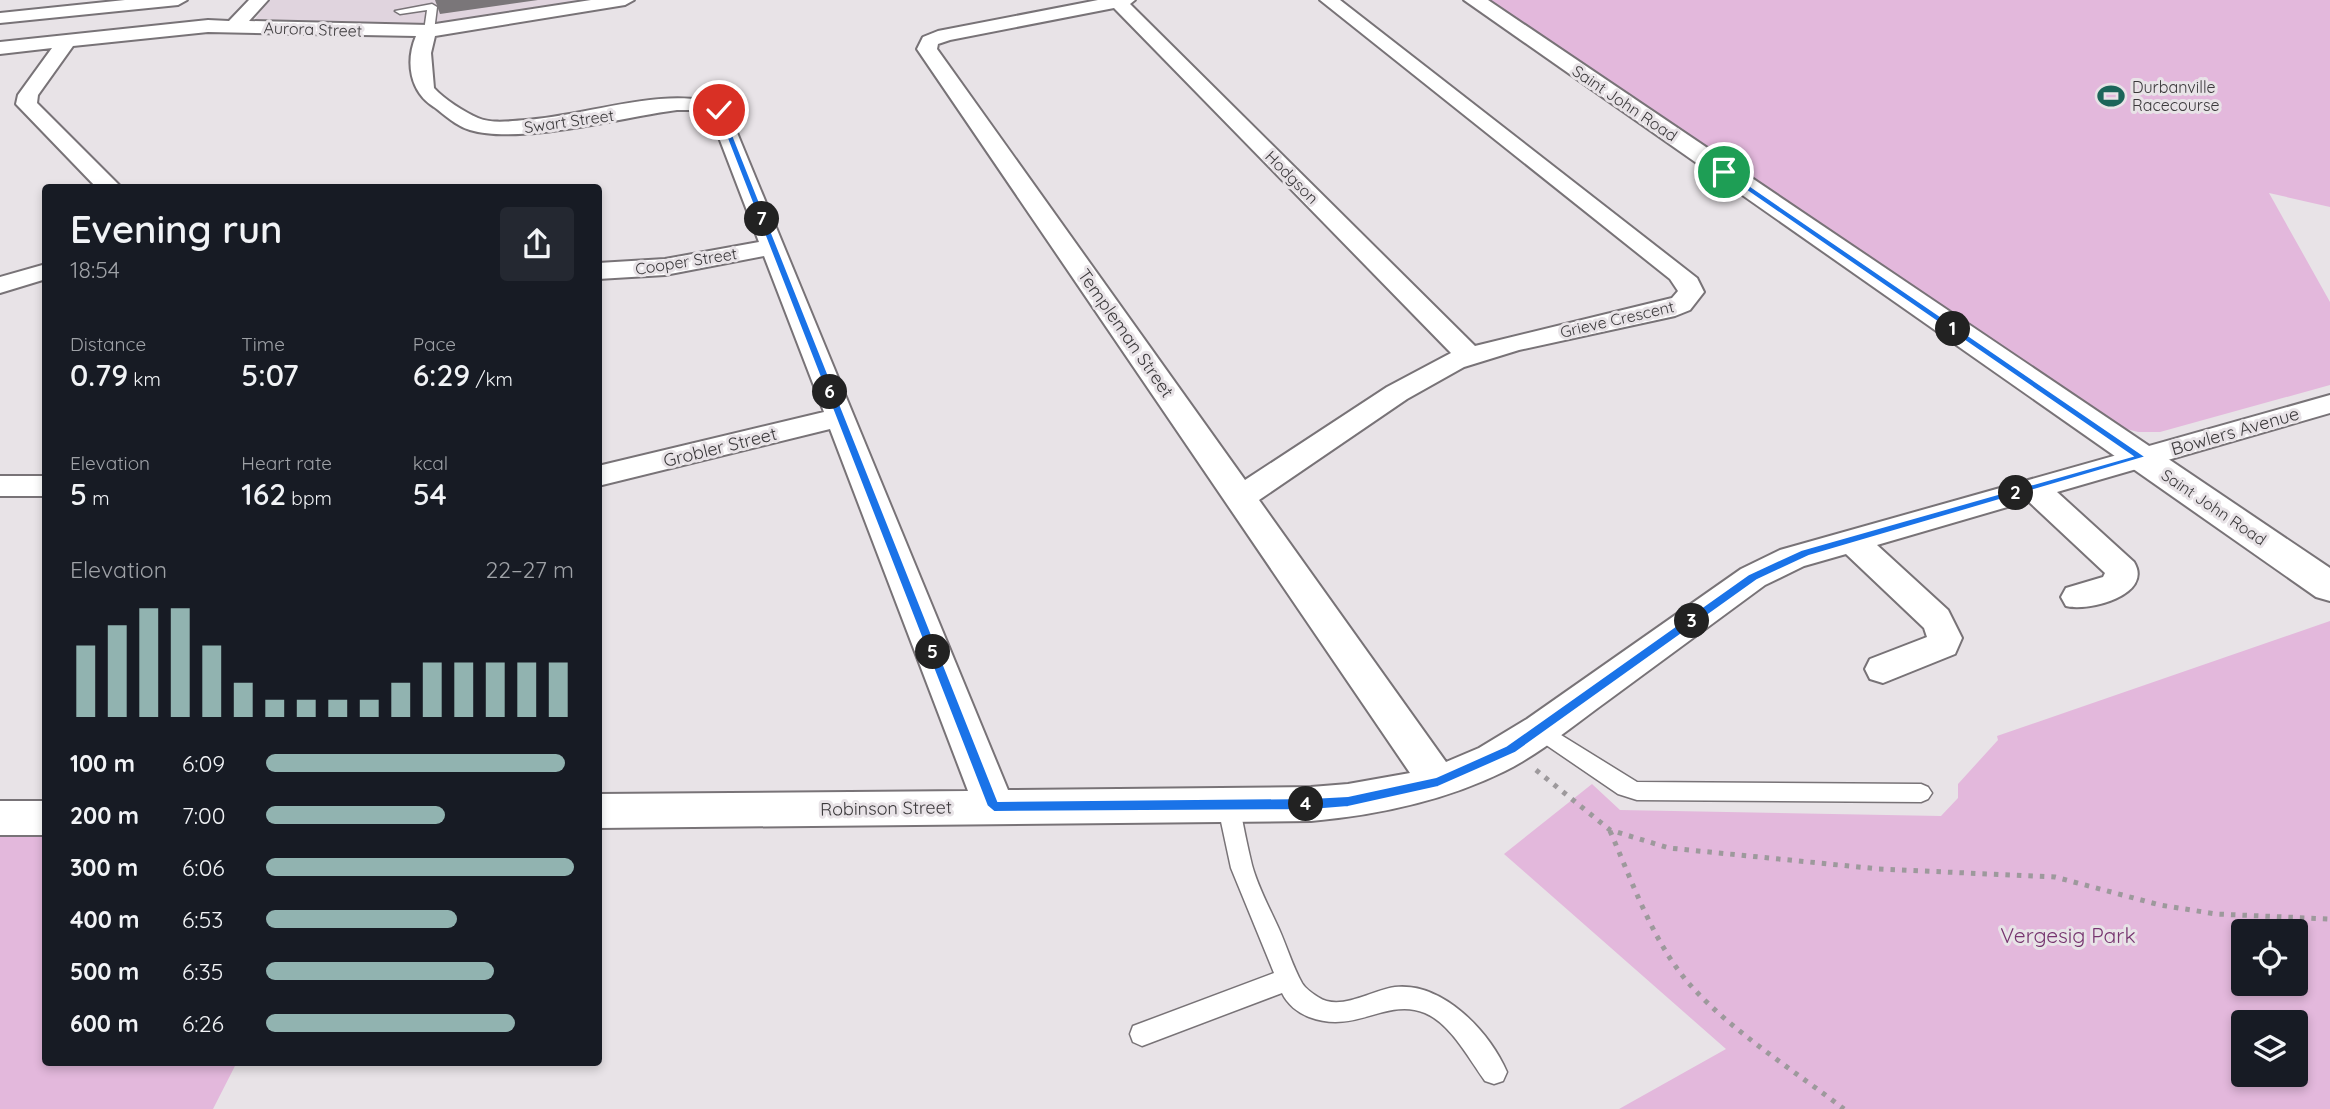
<!DOCTYPE html>
<meta charset="utf-8">
<style>
body{margin:0;font-family:Quicksand,sans-serif;background:#242831;color:#f1f3f6;height:100vh;display:flex;flex-direction:column;font-size:26px;white-space:nowrap}
*{box-sizing:border-box;margin:0}
p{font-size:23px;color:#9ea1a6}
.icon{flex:none;width:38px;height:38px;fill:none;stroke:currentColor;stroke-width:2;stroke-linecap:round;stroke-linejoin:round}
.map{position:relative;flex:1;overflow:hidden}
.drawer{position:absolute;left:42px;top:184px;width:560px;height:882px;display:flex;flex-direction:column;background:#171b24;border-radius:7px;box-shadow:0 4px 10px #0003}
.drawer>*{flex:none}
.fabs{position:absolute;left:2231px;top:919px;display:grid;gap:14px}
.fabs a{display:grid;place-items:center;width:77px;height:77px;border-radius:7px;background:#171b24;box-shadow:0 4px 10px #0003;font-size:35px}
.pin{position:absolute;display:grid;place-items:center;width:60px;height:60px;color:#fff;margin:-30px;border:4px solid #fff;border-radius:50%;box-shadow:0 2px 7px #0007}
.km{position:absolute;width:35px;height:35px;margin:-18px;border-radius:50%;background:#222;color:#fff;font-size:19px;line-height:35px;text-align:center}
.round{display:grid;place-items:center;flex:none;width:74px;height:74px;border-radius:7px;background:#242831}
.summary{display:flex;align-items:center;justify-content:space-between;height:119px;padding:0 28px}
h1{font-size:38px;font-weight:600;line-height:52px}
.figures{display:grid;grid-template-columns:repeat(3,1fr);gap:10px;height:119px;padding:7px 28px}
.figures div{display:grid;align-content:center}
.figures b{font-size:30px;font-weight:600}
.figures small{font-size:19px;font-weight:400}
.figures p{font-size:19px}
.chart{height:196px;padding:14px 28px}
.chart p{display:flex;justify-content:space-between}
.chart svg{width:100%;height:126px;margin-top:7px;stroke:#91b3b0;stroke-width:6}
ul{padding:0 28px;list-style:none;font-size:23px}
li{display:grid;grid-template-columns:112px 84px 1fr;align-items:center;height:52px}
li i{height:18px;border-radius:9px;background:#91b3b0}
.map>svg:first-child{display:block}
</style>
<div class="map">
<svg width="2330" height="1109" viewBox="0 0 2330 1109">
<rect width="100%" height="100%" fill="#e8e3e7"/>
<path fill="#e0d4de" d="M269 0H594L438 27 254 21Z"/>
<path fill="#e3b8dc" fill-rule="evenodd" d="M1483 0H2330V207L2269 193 2330 302V385L2160 432H2138L2123 428Z
M2330 621V1109H1619L1726 1049 1504 854 1592 784 1620 810 1941 816 1958 798V784L1998 740 1997 736ZM2244 931H2296V984H2244ZM2244 1022H2296V1074H2244Z
M0 834H45L46 1062H237L213 1109H0Z"/>
<g fill="none" stroke-linecap="round" stroke-linejoin="round">
<defs>
<path id="lane" d="M432 4 437 7 434 31 429 34 424 31 427 10 400 14 395 11Z
M1540 722 1637 782 1921 784 1928 787 1932 793 1928 799 1921 802 1637 800 1618 794 1533 736 1530 730 1533 724Z
M1228 794 1235 797 1239 803C1243 824 1247 845 1252 865 1258 887 1270 909 1279 929 1287 947 1293 967 1302 983 1305 988 1313 994 1318 997 1340 1012 1372 990 1395 987 1443 982 1489 1031 1507 1072L1503 1081 1494 1084 1485 1081C1469 1059 1451 1024 1425 1013 1386 997 1356 1035 1309 1017 1298 1013 1287 1004 1282 993L1142 1046 1133 1042 1130 1034 1133 1026 1274 973 1231 868 1217 803 1221 797Z"/>
<path id="street" d="M125 0H187L178 5 0 23V13Z
M249 0H268L249 21 429 25 591 0H634L625 5 435 36 431 53 434 88C444 99 464 112 478 118 492 124 511 121 526 120 589 116 666 84 726 106L1008 790 1311 787 1348 784 1410 773 917 49 923 37 938 31 1098 0H1135L1130 4 1475 346 1672 298 1678 291 1670 279 1320 0H1340L1697 278 1704 292 1690 310 1675 316 1519 350 1464 367 1407 399 1259 500 1446 762 1479 748 1527 719 1741 569 1780 550 2330 395V413L2057 492 2134 562C2154 595 2088 612 2066 606L2061 597 2066 588 2103 577 2105 573 2028 501 1877 545 1948 610 1962 638 1955 654 1883 683 1870 679 1865 669 1870 659 1927 637 1924 628 1846 554 1804 566 1765 585C1712 624 1659 663 1606 702 1574 725 1541 753 1505 771 1444 801 1378 815 1311 821L598 828V794L968 791 830 429 598 486V466L824 412 764 256 665 275 598 279V263L665 259 759 242 710 114 700 110H677C623 117 520 145 470 130 456 126 445 115 434 107 410 92 405 62 416 36L208 32 73 46 38 95 37 103 121 187H96L16 104 18 95 52 48 0 54V42L208 20 229 21ZM1114 8 1451 353 1387 387 1245 480 937 49 938 44 950 40Z
M46 264V279L0 293V277Z
M0 476H46V496H0Z
M0 801H46V835H0Z"/>
<path id="secondary" d="M1464 0H1488L2330 568V601L2316 597Z"/>
</defs>
<use href="#lane" stroke="#787377" stroke-width="3"/>
<use href="#street" stroke="#787377" stroke-width="4"/>
<use href="#secondary" stroke="#787377" stroke-width="4"/>
<path stroke="#9d999c" stroke-width="5" stroke-dasharray="4.5 7" stroke-linecap="butt" d="M1536 770 1610 830 1669 848 1879 869 2055 877 2160 905 2216 914 2330 919
M1610 831C1633 883 1654 946 1693 988 1733 1032 1796 1072 1844 1109"/>
<use href="#lane" fill="#fff" fill-rule="evenodd"/>
<use href="#street" fill="#fff" fill-rule="evenodd"/>
<use href="#secondary" fill="#fff" fill-rule="evenodd"/>
</g>
<path fill="#7a7679" d="M435 0H538L440 14Z"/>
<path fill="#1a73e8" stroke="#fff" stroke-width="2" d="M719 108 723 110 998 801 1311 798 1348 796 1436 777 1506 746 1749 574 1801 550 2132 456 1721 173V170H1727L2146 457 1809 556 1757 580 1515 753 1438 787 1348 807 1311 810 994 812 987 806 716 110Z"/>
<defs>
<symbol id="stadium-bare" viewBox="-9 -9 18 18"><path d="M0-5a6.5 5 0 1 0 0 10a6.5 5 0 1 0 0-10ZM-3.5-1.8h7v3.6h-7Z" fill="#1c655a" stroke="#e8e3e7" stroke-width="2.5" paint-order="stroke"/></symbol>
</defs>
<g fill-rule="evenodd">
<use href="#stadium-bare" x="2092" y="77" width="38" height="38"/>
</g>
<g text-anchor="middle" dominant-baseline="central" stroke-width="6" stroke-linejoin="round" paint-order="stroke">
<g font-size="16" fill="#3b393b" stroke="#e8e3e7">
<text transform="translate(313 29) rotate(2)">Aurora Street</text>
<text transform="translate(1625 103) rotate(34)">Saint John Road</text>
<text transform="translate(569 121) rotate(-8)">Swart Street</text>
<text transform="translate(1292 177) rotate(45)">Hodgson</text>
<text transform="translate(686 261) rotate(-9)">Cooper Street</text>
<text transform="translate(1617 319) rotate(-13)">Grieve Crescent</text>
<text transform="translate(2214 507) rotate(34)">Saint John Road</text>
</g>
<g font-size="16" fill="#3b393b" stroke="#e8e3e7" text-anchor="start">
<text x="2132" y="87">Durbanville<tspan x="2132" dy="18">Racecourse</tspan></text>
</g>
<g font-size="18" fill="#3b393b" stroke="#e8e3e7">
<text transform="translate(1126 333) rotate(55)">Templeman Street</text>
<text transform="translate(2235 431) rotate(-16)">Bowlers Avenue</text>
<text transform="translate(720 447) rotate(-14)">Grobler Street</text>
<text transform="translate(886 808) rotate(-1)">Robinson Street</text>
</g>
<g font-size="21" fill="#76346f" stroke="#e8e3e7">
<text x="2068" y="935">Vergesig Park</text>
</g>
</g>
</svg>
<div class="fabs">
<a><svg class="icon" aria-label="locate" viewBox="0 0 24 24"><circle cx="12" cy="12" r="6"/><path d="M12 2v4M12 18v4M2 12h4M18 12h4"/></svg></a>
<a><svg class="icon" aria-label="layers" viewBox="0 0 24 24"><path d="M12 4l9 5-9 5-9-5zM3 14l9 5 9-5"/></svg></a>
</div>
<div class="pin" style="left:1724px;top:172px;background:#1e9e55"><svg class="icon" aria-label="arrive" viewBox="0 0 24 24"><path d="M6 21V4h12l-3 4 3 4H6"/></svg></div>
<div class="pin" style="left:719px;top:110px;background:#d93025"><svg class="icon" aria-label="check" viewBox="0 0 24 24"><path d="M5 12l5 5 9-10"/></svg></div>
<b class="km" style="left:1953px;top:329px">1</b>
<b class="km" style="left:2016px;top:493px">2</b>
<b class="km" style="left:1692px;top:621px">3</b>
<b class="km" style="left:1306px;top:804px">4</b>
<b class="km" style="left:933px;top:652px">5</b>
<b class="km" style="left:830px;top:392px">6</b>
<b class="km" style="left:762px;top:219px">7</b>
<section class="drawer">
<div class="summary"><div><h1>Evening run</h1><p>18:54</p></div><a class="round"><svg class="icon" aria-label="share" viewBox="0 0 24 24"><path d="M12 15V3M7 8l5-5 5 5M5 13v7h14v-7"/></svg></a></div>
<div class="figures">
<div><p>Distance</p><b>0.79<small> km</small></b></div>
<div><p>Time</p><b>5:07</b></div>
<div><p>Pace</p><b>6:29<small> /km</small></b></div>
</div>
<div class="figures">
<div><p>Elevation</p><b>5<small> m</small></b></div>
<div><p>Heart rate</p><b>162<small> bpm</small></b></div>
<div><p>kcal</p><b>54</b></div>
</div>
<div class="chart"><p><span>Elevation</span>22–27 m</p>
<svg viewBox="0 0 160 44" preserveAspectRatio="none"><path d="M5 44V19M15 44V12M25 44V6M35 44V6M45 44V19M55 44V32M65 44V38M75 44V38M85 44V38M95 44V38M105 44V32M115 44V25M125 44V25M135 44V25M145 44V25M155 44V25"/></svg>
</div>
<ul>
<li><b>100 m</b>6:09<i style="width:97%"></i></li>
<li><b>200 m</b>7:00<i style="width:58%"></i></li>
<li><b>300 m</b>6:06<i style="width:100%"></i></li>
<li><b>400 m</b>6:53<i style="width:62%"></i></li>
<li><b>500 m</b>6:35<i style="width:74%"></i></li>
<li><b>600 m</b>6:26<i style="width:81%"></i></li>
</ul>
</section>
</div>
